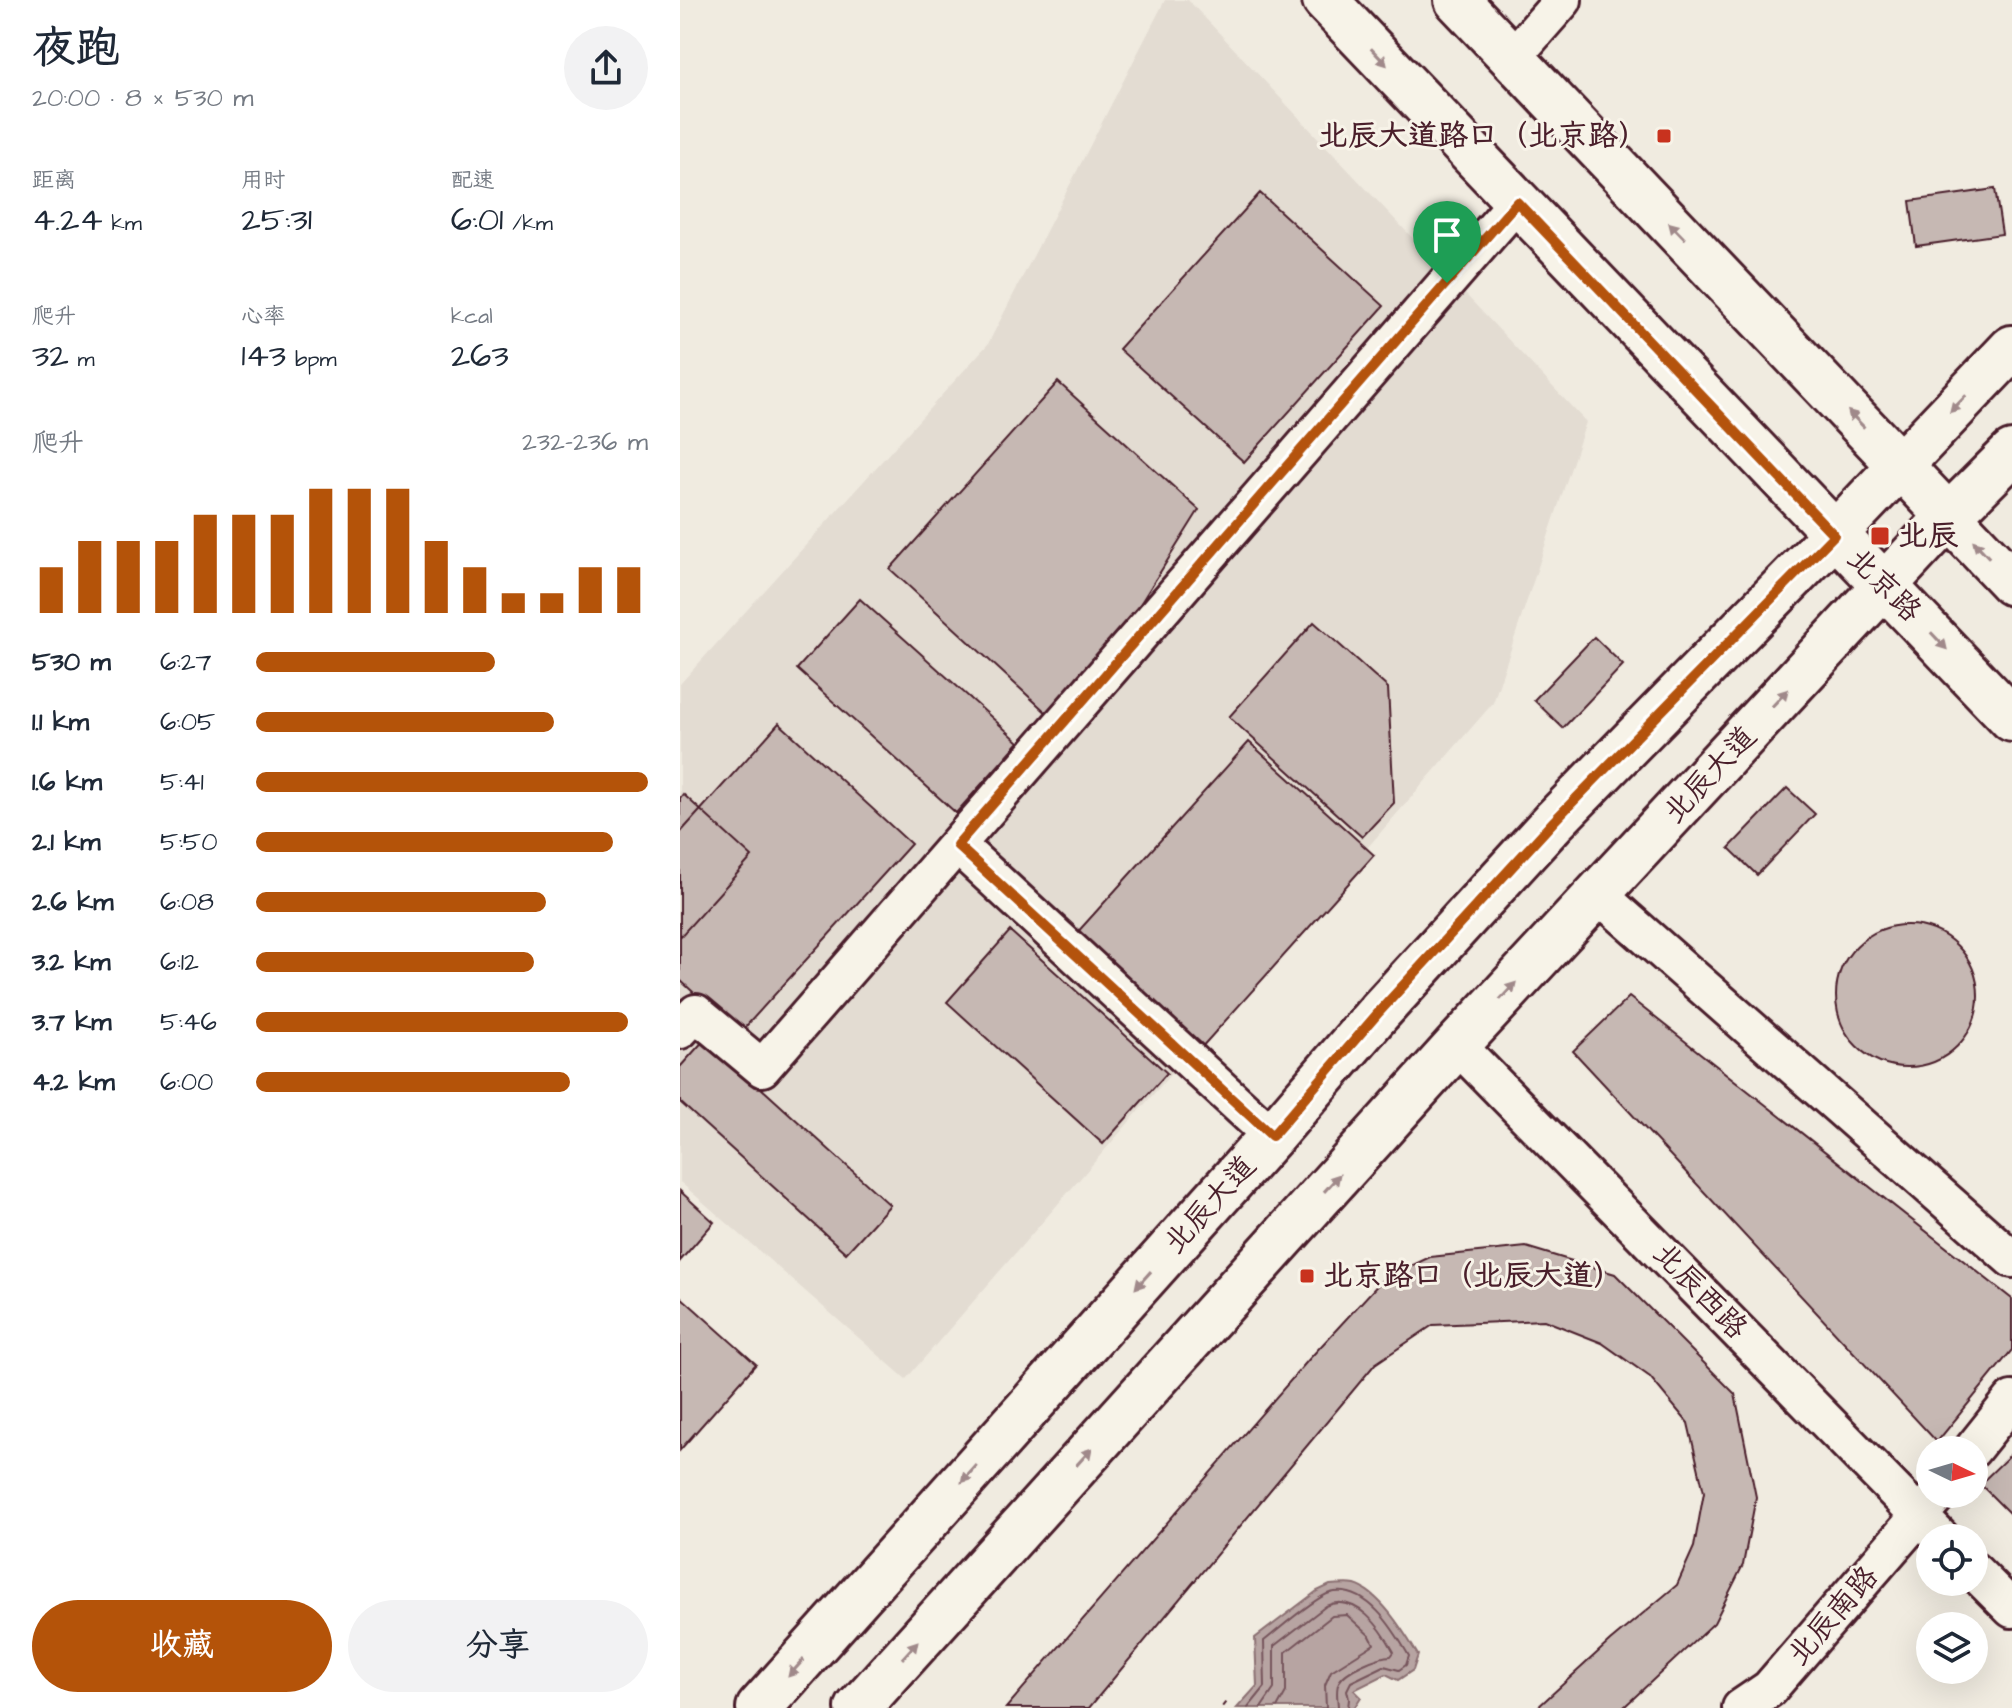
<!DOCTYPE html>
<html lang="zh">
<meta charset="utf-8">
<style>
body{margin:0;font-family:"Architects Daughter","LXGW WenKai TC",sans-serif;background:#f2f2f3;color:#1f2937;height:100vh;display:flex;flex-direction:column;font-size:30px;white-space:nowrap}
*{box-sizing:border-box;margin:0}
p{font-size:26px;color:#747a83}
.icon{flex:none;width:44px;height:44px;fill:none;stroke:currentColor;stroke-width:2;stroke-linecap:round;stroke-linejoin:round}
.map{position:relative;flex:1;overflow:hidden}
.details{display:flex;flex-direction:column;background:#fff;width:680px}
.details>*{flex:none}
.needle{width:52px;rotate:95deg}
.controls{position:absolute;left:1236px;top:1436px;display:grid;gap:16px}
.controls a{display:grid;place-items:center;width:72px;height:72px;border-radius:50%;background:#fff;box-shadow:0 8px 32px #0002;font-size:40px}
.pin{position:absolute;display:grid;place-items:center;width:68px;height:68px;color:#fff;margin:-82px -34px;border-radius:50% 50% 50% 0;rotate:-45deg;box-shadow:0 0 8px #0007}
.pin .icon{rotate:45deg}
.round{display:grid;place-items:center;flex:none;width:84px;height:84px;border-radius:42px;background:#f2f2f3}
.head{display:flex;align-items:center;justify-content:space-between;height:136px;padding:0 32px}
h1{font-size:44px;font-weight:600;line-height:60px}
.metrics{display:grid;grid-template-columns:repeat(3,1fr);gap:12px;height:136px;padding:8px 32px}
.metrics div{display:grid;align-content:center}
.metrics b{font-size:34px;font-weight:600}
.metrics small{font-size:22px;font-weight:400}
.metrics p{font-size:22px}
.chart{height:224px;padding:16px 32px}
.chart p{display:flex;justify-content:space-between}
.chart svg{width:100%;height:144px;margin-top:8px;stroke:#b45309;stroke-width:6}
.cta{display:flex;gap:16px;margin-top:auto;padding:16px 32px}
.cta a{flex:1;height:92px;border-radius:48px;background:#b45309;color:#fff;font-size:32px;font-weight:600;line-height:92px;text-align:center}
.cta a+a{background:#f2f2f3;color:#1f2937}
ul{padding:0 32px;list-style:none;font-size:26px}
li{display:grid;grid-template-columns:128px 96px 1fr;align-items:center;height:60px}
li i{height:20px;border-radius:10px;background:#b45309}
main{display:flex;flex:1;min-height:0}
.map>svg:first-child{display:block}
</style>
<main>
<section class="details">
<div class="head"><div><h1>夜跑</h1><p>20:00 · 8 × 530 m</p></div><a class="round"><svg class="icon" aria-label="share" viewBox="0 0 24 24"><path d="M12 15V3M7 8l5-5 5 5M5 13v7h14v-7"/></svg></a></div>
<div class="metrics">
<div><p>距离</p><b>4.24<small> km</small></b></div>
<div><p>用时</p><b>25:31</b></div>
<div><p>配速</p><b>6:01<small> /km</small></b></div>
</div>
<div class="metrics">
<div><p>爬升</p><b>32<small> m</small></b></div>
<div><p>心率</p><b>143<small> bpm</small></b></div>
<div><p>kcal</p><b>263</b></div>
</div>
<div class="chart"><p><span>爬升</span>232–236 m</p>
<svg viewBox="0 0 160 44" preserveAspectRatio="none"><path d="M5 44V30M15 44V22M25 44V22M35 44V22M45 44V14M55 44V14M65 44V14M75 44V6M85 44V6M95 44V6M105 44V22M115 44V30M125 44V38M135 44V38M145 44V30M155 44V30"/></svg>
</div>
<ul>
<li><b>530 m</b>6:27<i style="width:61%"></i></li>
<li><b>1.1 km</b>6:05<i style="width:76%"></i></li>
<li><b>1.6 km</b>5:41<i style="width:100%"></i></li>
<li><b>2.1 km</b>5:50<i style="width:91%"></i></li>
<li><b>2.6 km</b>6:08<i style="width:74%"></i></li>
<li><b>3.2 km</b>6:12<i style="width:71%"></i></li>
<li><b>3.7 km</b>5:46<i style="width:95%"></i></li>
<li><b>4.2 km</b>6:00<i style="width:80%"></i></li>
</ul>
<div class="cta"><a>收藏</a><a>分享</a></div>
</section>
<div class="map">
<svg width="1332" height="1708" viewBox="0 0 1332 1708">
<rect width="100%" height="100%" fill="#f0ebe0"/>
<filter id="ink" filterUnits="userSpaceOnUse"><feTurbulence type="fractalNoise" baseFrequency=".0125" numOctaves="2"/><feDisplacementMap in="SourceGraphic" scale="16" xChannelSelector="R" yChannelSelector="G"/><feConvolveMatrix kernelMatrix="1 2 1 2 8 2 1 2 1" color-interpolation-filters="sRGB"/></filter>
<g filter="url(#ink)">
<path fill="#e3dcd2" d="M485 0H508L906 422 813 703 226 1379 0 1182V684L308 344Z"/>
<path fill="#b7a4a2" stroke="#8b6f72" stroke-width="2" d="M650 1585C657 1585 667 1583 675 1585 700 1592 725 1634 738 1655L733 1670 718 1680 706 1674 674 1690 681 1697 674 1708H557L577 1686 575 1638 637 1591Z"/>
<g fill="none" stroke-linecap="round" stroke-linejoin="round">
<path stroke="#76545b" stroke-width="2" d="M568 1708 585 1687 584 1641C598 1630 635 1597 650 1593 687 1584 714 1630 729 1656L726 1665 719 1670 704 1666 671 1682 667 1690 669 1699 668 1708
M581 1708 594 1689V1646L646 1606C676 1592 702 1629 714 1652L711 1656C699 1656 665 1670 659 1682 655 1690 658 1699 658 1708
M597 1708 606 1692V1652L652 1616 667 1615 690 1636 694 1644 651 1671 645 1685 646 1708"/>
</g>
<path fill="#c6b8b3" stroke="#4a1f2b" stroke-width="2" d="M1315 189 1322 234 1236 246 1230 201Z
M580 193 704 306 564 462 439 349Z
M378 382 519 510 427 657 369 715 210 569Z
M180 599 339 742 276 813 117 669Z
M634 622 708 688 714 803 682 837 549 717Z
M914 637 943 665 883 728 854 700Z
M99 723 231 844 59 1034 0 980V833Z
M569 742 694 855 520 1049 395 935Z
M1107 788 1135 814 1077 875 1049 848Z
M3 794 72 857 0 937V798Z
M1156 996a71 71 0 1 1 142 0a71 71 0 1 1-142 0Z
M330 931 487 1073 423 1144 267 1002Z
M949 997 1332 1299V1350L1257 1442 893 1051Z
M26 1038 210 1205 166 1253 0 1102V1067Z
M0 1191 34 1222 0 1261Z
M846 1247 935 1274 1055 1394 1076 1497 1063 1565 1034 1623 943 1708H857L930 1641 997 1585 1014 1547 1024 1492 1008 1423 970 1377 922 1343 864 1320 753 1325 695 1364 409 1708H326L631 1357 703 1279 750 1257Z
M0 1296 76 1364 0 1450Z
M1332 1453V1516L1300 1484Z"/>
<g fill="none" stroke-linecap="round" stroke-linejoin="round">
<defs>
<path id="street" d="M832 58 883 0
M277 845 592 1136
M919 895 1332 1259
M0 1030 16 1013 82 1068 837 202
M777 1045 1261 1538
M1292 1450 1332 1400
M1294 1571 1332 1609
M1061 1708 1089 1689 1258 1494"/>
<path id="primary" d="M645 0 1332 719
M777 0 1332 583
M79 1708 592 1136 699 1012 874 821 1154 535 1332 348
M178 1708 777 1045 1269 516 1332 453"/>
</defs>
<use href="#street" stroke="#4a1f2b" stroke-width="42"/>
<use href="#primary" stroke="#4a1f2b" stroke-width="50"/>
<path stroke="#4a1f2b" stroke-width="5" stroke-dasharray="2 6" stroke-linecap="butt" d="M543 1704 548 1708"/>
<use href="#street" stroke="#f7f3e8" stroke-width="36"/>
<use href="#primary" stroke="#f7f3e8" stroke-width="44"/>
</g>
<defs><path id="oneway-solid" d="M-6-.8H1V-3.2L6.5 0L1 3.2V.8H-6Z" transform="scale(2)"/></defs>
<g fill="#a0898a">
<use href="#oneway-solid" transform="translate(699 57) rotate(47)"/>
<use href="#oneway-solid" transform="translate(997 231) rotate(-134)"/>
<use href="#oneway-solid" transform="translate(1278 404) rotate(134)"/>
<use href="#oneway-solid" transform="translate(1176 419) rotate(-134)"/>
<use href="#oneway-solid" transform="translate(1301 549) rotate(-133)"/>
<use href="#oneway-solid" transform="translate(1259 641) rotate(47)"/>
<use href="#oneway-solid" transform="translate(1100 698) rotate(-47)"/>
<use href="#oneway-solid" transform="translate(828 991) rotate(-47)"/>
<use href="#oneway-solid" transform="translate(652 1183) rotate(-48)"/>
<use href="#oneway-solid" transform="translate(463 1280) rotate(132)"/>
<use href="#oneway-solid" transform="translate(404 1457) rotate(-48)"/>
<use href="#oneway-solid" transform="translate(289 1474) rotate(132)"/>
<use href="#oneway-solid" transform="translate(230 1650) rotate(-48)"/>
<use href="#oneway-solid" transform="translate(116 1668) rotate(132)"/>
</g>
</g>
<g fill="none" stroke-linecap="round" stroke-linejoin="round" filter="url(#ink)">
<defs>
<path id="route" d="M837 202 1154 535 874 821 699 1012 592 1136 277 845Z"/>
</defs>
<use href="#route" stroke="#fff" stroke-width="16"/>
<use href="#route" stroke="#b45309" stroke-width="10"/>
</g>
<g fill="#c8321e" stroke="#f7f3e8" stroke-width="3">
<rect x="976" y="128" width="16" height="16" rx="4"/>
<rect x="1190" y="526" width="20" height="20" rx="4"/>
<rect x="619" y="1268" width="16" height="16" rx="4"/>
</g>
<g text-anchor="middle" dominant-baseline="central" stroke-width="6" stroke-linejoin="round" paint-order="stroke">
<g font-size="30" font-weight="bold" fill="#4a1f2b" stroke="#f7f3e8" text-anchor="start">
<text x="968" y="136" text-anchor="end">北辰大道路口（北京路）</text>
<text x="1218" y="536">北辰</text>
<text x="643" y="1276">北京路口（北辰大道）</text>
</g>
<g font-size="30" fill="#4a1f2b" stroke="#f7f3e8">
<text transform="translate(1204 585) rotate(45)">北京路</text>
<text transform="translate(1030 775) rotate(-47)">北辰大道</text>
<text transform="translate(530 1205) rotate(-48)">北辰大道</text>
<text transform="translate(1020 1291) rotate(46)">北辰西路</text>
<text transform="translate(1153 1616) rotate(-49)">北辰南路</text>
</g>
</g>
</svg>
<div class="controls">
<a><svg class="needle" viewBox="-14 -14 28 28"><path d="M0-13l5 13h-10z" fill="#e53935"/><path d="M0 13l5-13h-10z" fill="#747a83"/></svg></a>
<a><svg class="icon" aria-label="locate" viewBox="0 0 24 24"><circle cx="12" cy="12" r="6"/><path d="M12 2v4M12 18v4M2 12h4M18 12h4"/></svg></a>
<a><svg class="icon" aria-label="layers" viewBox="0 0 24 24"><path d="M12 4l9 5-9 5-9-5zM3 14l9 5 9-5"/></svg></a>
</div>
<div class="pin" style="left:767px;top:283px;background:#1e9e55"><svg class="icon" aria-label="arrive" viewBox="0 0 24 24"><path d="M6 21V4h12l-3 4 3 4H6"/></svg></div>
</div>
</main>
